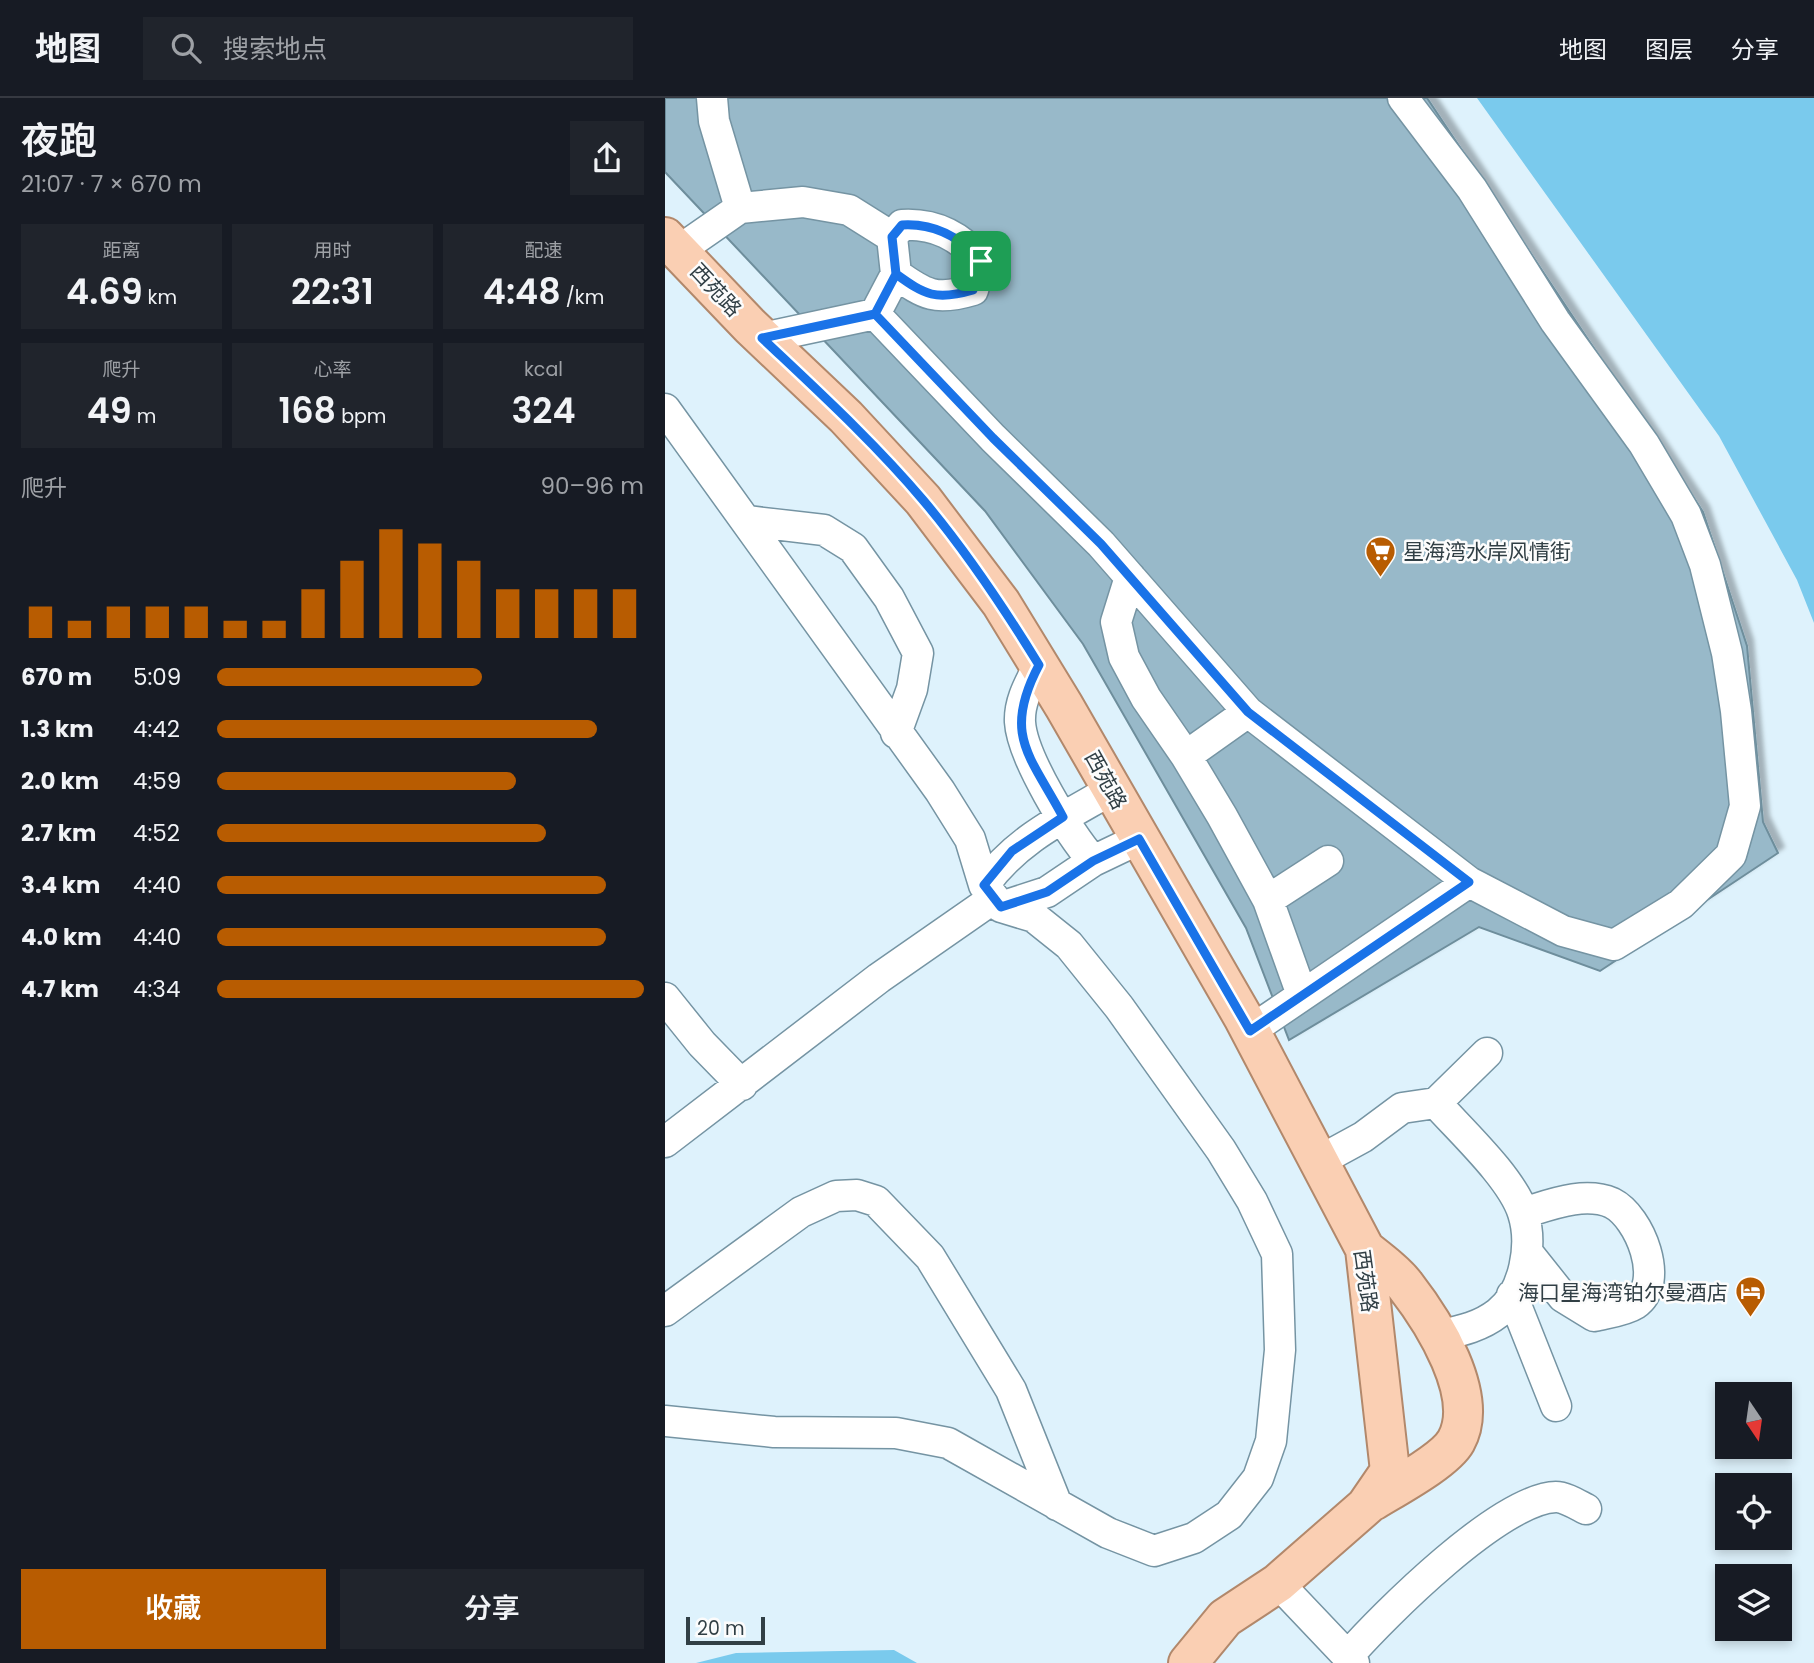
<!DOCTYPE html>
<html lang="zh">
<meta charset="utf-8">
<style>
body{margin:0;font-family:Poppins,"Noto Sans SC",sans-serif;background:#20242c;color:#f1f3f6;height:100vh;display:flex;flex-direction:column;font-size:26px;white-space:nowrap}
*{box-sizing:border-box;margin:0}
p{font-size:23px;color:#9ea1a6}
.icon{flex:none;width:38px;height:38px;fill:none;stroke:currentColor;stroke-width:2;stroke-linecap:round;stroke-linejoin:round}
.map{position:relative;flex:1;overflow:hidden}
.side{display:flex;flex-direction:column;background:#171b24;width:665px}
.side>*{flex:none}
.needle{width:46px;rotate:167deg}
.controls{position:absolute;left:1050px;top:1284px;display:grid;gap:14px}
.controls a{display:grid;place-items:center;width:77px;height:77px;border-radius:0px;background:#171b24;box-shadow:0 4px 10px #0003;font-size:35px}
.scale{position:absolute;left:21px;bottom:18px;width:79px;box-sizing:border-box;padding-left:7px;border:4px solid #313f45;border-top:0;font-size:19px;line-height:24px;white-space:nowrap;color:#313f45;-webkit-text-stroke:5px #fcfcfc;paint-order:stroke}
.pin{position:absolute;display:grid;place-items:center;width:60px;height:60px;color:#fff;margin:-30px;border-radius:14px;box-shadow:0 4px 10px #0006}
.round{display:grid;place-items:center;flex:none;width:74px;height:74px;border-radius:0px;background:#20242c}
.summary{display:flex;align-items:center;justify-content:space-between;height:119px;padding:0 21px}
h1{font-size:38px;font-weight:600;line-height:52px}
.stats{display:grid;grid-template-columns:repeat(3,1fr);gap:10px;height:119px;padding:7px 21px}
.stats div{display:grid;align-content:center;border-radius:0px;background:#20242c;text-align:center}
.stats b{font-size:35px;font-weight:600}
.stats small{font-size:19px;font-weight:400}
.stats p{font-size:19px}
.chart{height:196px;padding:14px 21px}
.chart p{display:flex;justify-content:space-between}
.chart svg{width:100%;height:126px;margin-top:7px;stroke:#b85c01;stroke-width:6}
.primary-button{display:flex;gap:14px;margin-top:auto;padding:14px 21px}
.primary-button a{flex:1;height:80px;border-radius:0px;background:#b85c01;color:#fff;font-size:28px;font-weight:600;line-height:80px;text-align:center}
.primary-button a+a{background:#20242c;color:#f1f3f6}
ul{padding:0 21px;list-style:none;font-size:23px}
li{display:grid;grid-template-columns:112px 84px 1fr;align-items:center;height:52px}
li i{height:18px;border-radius:9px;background:#b85c01}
header{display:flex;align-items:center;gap:42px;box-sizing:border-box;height:98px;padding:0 35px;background:#171b24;border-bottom:2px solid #363941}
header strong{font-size:33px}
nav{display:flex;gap:38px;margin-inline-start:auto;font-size:24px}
.search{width:490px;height:63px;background:#20242c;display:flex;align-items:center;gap:18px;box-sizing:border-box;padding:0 24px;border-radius:0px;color:#9ea1a6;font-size:26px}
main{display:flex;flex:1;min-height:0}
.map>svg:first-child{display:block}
</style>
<header>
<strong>地图</strong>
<div class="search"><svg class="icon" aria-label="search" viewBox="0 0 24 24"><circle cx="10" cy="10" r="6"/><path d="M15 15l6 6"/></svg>搜索地点</div>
<nav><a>地图</a><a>图层</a><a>分享</a></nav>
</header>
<main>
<section class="side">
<div class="summary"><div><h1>夜跑</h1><p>21:07 · 7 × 670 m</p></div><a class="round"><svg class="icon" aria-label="share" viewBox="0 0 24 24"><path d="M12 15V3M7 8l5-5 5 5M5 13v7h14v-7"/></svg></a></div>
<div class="stats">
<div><p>距离</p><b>4.69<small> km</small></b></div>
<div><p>用时</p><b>22:31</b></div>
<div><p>配速</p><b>4:48<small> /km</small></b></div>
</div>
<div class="stats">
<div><p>爬升</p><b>49<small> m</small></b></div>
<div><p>心率</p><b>168<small> bpm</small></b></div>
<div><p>kcal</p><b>324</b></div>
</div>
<div class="chart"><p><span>爬升</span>90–96 m</p>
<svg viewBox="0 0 160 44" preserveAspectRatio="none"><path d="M5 44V33M15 44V38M25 44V33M35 44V33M45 44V33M55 44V38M65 44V38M75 44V27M85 44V17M95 44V6M105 44V11M115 44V17M125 44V27M135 44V27M145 44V27M155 44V27"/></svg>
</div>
<ul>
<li><b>670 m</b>5:09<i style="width:62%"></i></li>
<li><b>1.3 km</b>4:42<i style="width:89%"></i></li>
<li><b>2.0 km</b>4:59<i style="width:70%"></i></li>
<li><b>2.7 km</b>4:52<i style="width:77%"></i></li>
<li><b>3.4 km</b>4:40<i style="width:91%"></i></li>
<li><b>4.0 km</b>4:40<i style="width:91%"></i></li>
<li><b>4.7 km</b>4:34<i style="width:100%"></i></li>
</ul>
<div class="primary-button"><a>收藏</a><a>分享</a></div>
</section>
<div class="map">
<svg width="1149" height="1565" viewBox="0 0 1149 1565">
<defs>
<filter id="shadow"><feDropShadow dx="6" dy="-6" stdDeviation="2" flood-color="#0004"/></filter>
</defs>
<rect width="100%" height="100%" fill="#def2fc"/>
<path fill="#7acaed" d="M812 0H1149V525L1132 482 1054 338Z
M229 1552 252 1565H31L71 1555Z"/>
<path fill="#98b9c9" stroke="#6e8e9c" stroke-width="2" filter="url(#shadow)" d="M0 0H762L1038 414 1082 548 1098 724 1113 755 935 873 814 829 624 942 581 830 418 546 320 413 0 74Z"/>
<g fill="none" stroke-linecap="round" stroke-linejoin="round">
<defs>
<path id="minor" d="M47 0 49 23 75 110
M13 153 75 110 138 104 184 112 227 139
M210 216 231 176C260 197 271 203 308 192L316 163C295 138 270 125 237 127L227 139 231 176
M97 240 210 216 328 340 436 446 583 614 804 784
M0 311 275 693 305 741 319 787 336 809 369 819 404 847 454 909 556 1052 587 1103 612 1156 615 1252 606 1343 593 1380 564 1417 529 1440 489 1453 443 1435 283 1345 231 1335 109 1334 0 1323
M82 423 159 432 188 450 224 500 253 555 247 591 231 635
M465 479 451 524 459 559 481 600 521 658 557 718 603 802 637 897
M374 567C365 585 354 603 355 624 357 659 404 735 428 763L474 741
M521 658 583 614
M319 787C352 741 398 720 446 692
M603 802 663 763
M336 809 382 794 428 763
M0 900 37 946 77 987
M585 933 804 784 898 833 949 847 1016 806 1066 757 1080 708 1071 613 1062 555 1040 467 1021 417 979 346 890 223 807 91 738 0
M771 1005 822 955
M0 1044 214 880 329 800
M654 1063 698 1039 737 1010 771 1005C796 1033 847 1080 858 1115 868 1146 860 1194 833 1215 815 1229 795 1233 773 1238
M858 1115C885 1107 919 1093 947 1105 975 1119 1001 1185 970 1206 959 1213 941 1215 929 1218L898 1199 863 1155
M847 1197 891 1308
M0 1213 136 1114 171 1098 192 1097 211 1103 265 1159 346 1292 392 1407
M613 1485 689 1565
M683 1558C719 1517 836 1400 891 1399 900 1399 913 1407 921 1411"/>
<path id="major" d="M0 139 85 228 181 319 258 402 336 505 399 608 578 919 700 1151 725 1373 701 1408 613 1485 560 1520 523 1565
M700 1151C713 1162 730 1173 740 1187 768 1223 816 1298 791 1343 780 1363 729 1390 708 1403"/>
</defs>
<use href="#minor" stroke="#7594a3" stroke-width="33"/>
<use href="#major" stroke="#b2886b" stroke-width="42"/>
<use href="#minor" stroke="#fff" stroke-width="30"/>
<use href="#major" stroke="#facfb3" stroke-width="38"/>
</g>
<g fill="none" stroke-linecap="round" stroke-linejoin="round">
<defs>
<path id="route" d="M316 163 308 192C271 203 260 197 231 176L210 216 97 240C152 292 209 344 258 402 302 454 339 510 374 567 337 637 365 657 398 719L347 753 319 787 336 809 382 794 428 763 474 741 585 933 804 784 583 614 436 446 328 340 210 216 231 176 227 139 237 127C270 125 295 139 316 163"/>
</defs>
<use href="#route" stroke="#fff" stroke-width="14"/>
<use href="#route" stroke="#1a73e8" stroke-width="9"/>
</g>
<defs>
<symbol id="supermarket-pin" viewBox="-11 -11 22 30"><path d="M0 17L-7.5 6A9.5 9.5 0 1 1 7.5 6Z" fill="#b85c01" stroke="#fcfcfc"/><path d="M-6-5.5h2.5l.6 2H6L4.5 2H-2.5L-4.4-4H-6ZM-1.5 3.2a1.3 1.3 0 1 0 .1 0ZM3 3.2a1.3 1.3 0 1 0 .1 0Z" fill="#fff"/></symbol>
<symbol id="hotel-pin" viewBox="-11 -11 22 30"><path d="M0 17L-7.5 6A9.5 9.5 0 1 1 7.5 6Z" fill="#b85c01" stroke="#fcfcfc"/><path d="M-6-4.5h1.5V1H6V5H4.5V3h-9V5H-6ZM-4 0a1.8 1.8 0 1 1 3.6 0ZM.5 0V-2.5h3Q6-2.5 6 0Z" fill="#fff"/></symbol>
</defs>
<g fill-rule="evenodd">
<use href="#supermarket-pin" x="698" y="436" width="35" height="47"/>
<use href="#hotel-pin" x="1068" y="1176" width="35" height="47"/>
</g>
<g text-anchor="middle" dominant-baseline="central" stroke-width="5" stroke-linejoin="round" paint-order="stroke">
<g font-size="21" fill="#313f45" stroke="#fcfcfc">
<text transform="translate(51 192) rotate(47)">西苑路</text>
<text transform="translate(441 682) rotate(61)">西苑路</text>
<text transform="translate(701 1183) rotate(82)">西苑路</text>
</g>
<g font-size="21" fill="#313f45" stroke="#fcfcfc" text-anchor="start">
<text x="738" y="453">星海湾水岸风情街</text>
<text x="1063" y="1194" text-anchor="end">海口星海湾铂尔曼酒店</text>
</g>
</g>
</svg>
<div class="controls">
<a><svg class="needle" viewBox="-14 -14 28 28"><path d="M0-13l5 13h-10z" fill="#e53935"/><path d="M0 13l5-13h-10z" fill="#9ea1a6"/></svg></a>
<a><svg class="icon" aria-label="locate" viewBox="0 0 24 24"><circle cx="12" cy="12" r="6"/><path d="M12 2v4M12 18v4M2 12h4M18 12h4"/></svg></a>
<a><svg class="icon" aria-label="layers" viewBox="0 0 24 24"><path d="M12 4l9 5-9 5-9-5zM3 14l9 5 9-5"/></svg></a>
</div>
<div class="scale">20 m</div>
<div class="pin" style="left:316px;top:163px;background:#1e9e55"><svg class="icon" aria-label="arrive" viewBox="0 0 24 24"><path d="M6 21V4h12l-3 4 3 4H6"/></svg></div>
</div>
</main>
